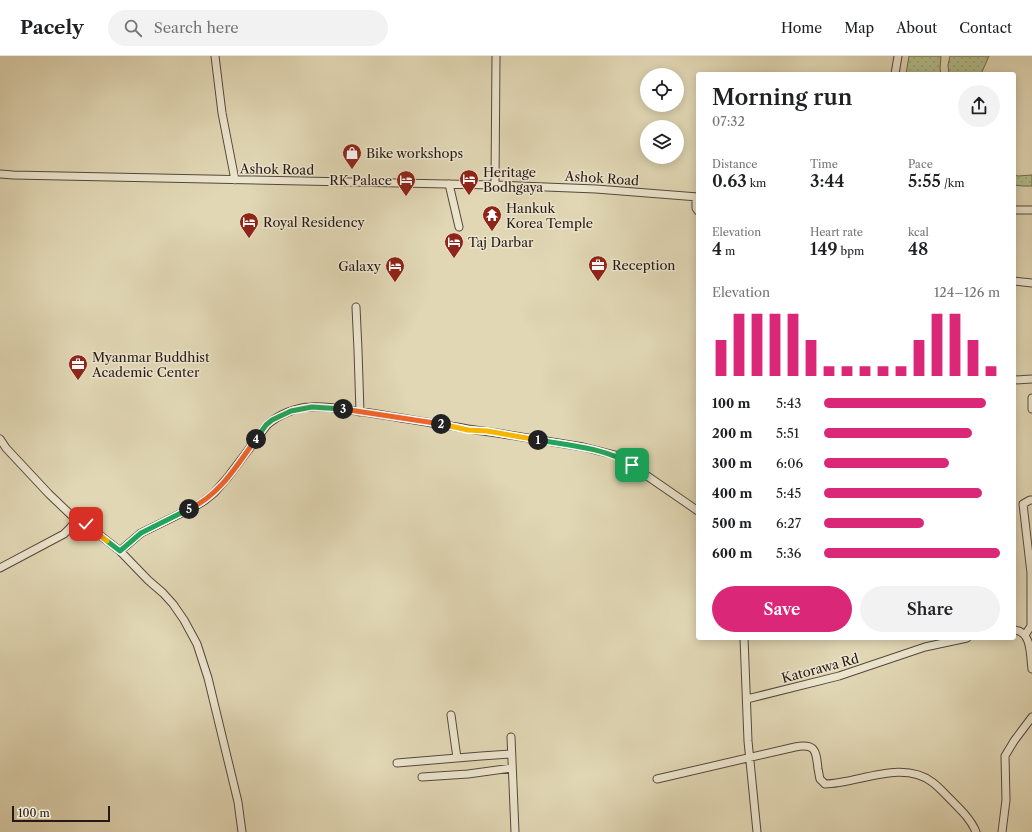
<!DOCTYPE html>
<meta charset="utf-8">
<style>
body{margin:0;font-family:"Libre Caslon Text",serif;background:#f2f2f2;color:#202124;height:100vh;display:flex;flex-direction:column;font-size:15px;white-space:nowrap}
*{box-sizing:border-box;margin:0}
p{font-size:13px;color:#757577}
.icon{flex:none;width:22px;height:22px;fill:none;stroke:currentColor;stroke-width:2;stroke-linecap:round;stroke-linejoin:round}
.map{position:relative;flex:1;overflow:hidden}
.side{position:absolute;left:696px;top:16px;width:320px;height:568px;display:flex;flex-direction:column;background:#fff;border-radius:4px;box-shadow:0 2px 10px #0003}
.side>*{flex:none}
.controls{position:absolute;left:640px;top:12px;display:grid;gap:8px}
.controls a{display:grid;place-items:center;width:44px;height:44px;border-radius:50%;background:#fff;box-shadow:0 2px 10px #0003;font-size:20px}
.scale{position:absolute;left:12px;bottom:10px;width:98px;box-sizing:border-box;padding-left:4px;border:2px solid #261915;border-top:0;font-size:11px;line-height:14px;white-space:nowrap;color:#261915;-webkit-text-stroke:3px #ece5ce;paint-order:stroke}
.pin{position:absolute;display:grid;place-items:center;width:34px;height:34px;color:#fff;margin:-17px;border-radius:8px;box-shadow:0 2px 6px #0006}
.km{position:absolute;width:20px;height:20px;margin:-10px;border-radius:50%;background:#222;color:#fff;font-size:11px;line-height:20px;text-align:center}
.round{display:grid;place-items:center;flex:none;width:42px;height:42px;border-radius:21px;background:#f2f2f2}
.headline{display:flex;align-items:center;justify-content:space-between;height:68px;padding:0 16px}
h1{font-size:22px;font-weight:600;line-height:30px}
.stats{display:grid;grid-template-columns:repeat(3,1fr);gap:6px;height:68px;padding:4px 16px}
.stats div{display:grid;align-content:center}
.stats b{font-size:17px;font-weight:600}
.stats small{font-size:11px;font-weight:400}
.stats p{font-size:11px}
.chart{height:112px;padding:8px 16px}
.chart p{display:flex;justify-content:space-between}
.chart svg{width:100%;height:72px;margin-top:4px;stroke:#db2777;stroke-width:6}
.button{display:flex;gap:8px;margin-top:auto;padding:8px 16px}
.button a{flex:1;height:46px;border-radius:24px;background:#db2777;color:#fff;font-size:16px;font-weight:600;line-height:46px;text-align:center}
.button a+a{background:#f2f2f2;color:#202124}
ul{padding:0 16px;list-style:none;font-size:13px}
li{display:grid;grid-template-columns:64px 48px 1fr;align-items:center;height:30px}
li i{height:10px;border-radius:5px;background:#db2777}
header{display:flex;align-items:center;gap:24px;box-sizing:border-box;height:56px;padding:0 20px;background:#fff;border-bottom:1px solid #e0e0e0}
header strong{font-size:19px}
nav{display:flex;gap:22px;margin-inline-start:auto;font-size:14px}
.search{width:280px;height:36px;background:#f2f2f2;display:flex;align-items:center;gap:10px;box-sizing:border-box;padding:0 14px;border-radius:22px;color:#757577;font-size:15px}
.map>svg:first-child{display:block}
</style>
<header>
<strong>Pacely</strong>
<div class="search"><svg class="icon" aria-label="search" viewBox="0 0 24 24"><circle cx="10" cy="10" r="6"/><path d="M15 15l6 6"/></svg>Search here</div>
<nav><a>Home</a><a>Map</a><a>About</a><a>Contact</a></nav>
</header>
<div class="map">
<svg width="1032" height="776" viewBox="0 0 1032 776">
<defs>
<pattern id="grass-dots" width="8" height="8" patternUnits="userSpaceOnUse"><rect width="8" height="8" fill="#b4be8c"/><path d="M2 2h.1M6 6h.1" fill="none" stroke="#9ba378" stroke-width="1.8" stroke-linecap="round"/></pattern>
</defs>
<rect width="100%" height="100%" fill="#e1d7b4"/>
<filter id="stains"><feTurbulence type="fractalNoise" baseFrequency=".005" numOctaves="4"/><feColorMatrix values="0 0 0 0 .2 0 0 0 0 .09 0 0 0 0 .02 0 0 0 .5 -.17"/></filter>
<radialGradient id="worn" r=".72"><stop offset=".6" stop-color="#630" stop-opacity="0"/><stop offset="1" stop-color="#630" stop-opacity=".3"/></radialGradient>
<path fill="url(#grass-dots)" stroke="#6d6c50" d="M909 0H941L940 13 941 18H906Z
M950 0H989L981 18H949L948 9Z
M1014 119 1018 120 1032 119V130H1023L1014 129Z"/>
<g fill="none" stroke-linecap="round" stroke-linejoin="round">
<defs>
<path id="minor" d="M215 0 222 57 235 124
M895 18 898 0
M0 118 13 119 495 129 596 133 698 141
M449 128 459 171
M495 129 496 0
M696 141V152L698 155
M1014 154H1032
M1014 225 1032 227
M356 251 358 294 360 356
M1014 324 1032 323
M1032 353V342
M0 383 6 392 49 438 71 459 92 473 120 495 148 524 163 537 173 548 184 564 197 588 208 622 238 746 242 776
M120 495 141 477 194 451 204 445 214 437 228 421 267 369C278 359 296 351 311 351 326 350 342 353 357 355 391 360 424 366 457 371L468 373 497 377 583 391 615 399 624 404 698 455
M0 512 64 478 70 472 77 463
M1014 574C1032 575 1030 599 1032 613
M1025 579 1031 570V517L1023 448 1030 444H1032
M744 582 748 685 757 776
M747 643 839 620 925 591 967 582
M451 659 457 702
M511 681 515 776
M397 707 481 700 511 698
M422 721 468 718 512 712
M657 723 795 691C816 687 816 695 818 713 819 716 819 720 820 723 821 724 824 727 825 728 857 728 902 703 932 726 938 730 944 737 950 743 959 752 971 763 976 776
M1002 776 1006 744 1005 700 1014 685 1032 661"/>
</defs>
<use href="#minor" stroke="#55483d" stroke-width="9"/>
<use href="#minor" stroke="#ece5ce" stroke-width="7"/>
</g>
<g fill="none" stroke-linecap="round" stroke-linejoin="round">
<defs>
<path id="split-1" d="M538 384C568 389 606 392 632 409"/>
<path id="split-2" d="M441 368 468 374 487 375 538 384"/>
<path id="split-3" d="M343 353 441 368"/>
<path id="split-4" d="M256 383 266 369 272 364 291 355 312 351 343 353"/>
<path id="split-5" d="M189 453C220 439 237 409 256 383"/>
<path id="split-6" d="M107 485 120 495 141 477 189 453"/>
<path id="split-7" d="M86 468 107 485"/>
</defs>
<use href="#split-1" stroke="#fff" stroke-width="8"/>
<use href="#split-2" stroke="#fff" stroke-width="8"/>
<use href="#split-3" stroke="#fff" stroke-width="8"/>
<use href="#split-4" stroke="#fff" stroke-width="8"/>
<use href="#split-5" stroke="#fff" stroke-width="8"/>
<use href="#split-6" stroke="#fff" stroke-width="8"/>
<use href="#split-7" stroke="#fff" stroke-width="8"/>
<use href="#split-1" stroke="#22a559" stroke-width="5"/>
<use href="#split-2" stroke="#f5b400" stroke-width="5"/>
<use href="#split-3" stroke="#f0652b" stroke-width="5"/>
<use href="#split-4" stroke="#22a559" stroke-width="5"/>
<use href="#split-5" stroke="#f0652b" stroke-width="5"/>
<use href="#split-6" stroke="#22a559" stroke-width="5"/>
<use href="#split-7" stroke="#f5b400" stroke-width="5"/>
</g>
<defs>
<symbol id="shop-pin" viewBox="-11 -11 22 30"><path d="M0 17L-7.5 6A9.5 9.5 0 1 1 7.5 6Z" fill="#8f2418" stroke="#ece5ce"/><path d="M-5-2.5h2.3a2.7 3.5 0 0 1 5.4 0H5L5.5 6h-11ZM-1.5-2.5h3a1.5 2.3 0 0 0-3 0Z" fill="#fff"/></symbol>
<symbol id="hotel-pin" viewBox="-11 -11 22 30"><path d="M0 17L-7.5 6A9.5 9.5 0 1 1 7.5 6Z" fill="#8f2418" stroke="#ece5ce"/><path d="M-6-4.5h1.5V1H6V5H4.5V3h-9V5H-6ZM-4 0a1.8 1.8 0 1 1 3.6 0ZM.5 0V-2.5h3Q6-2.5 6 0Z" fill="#fff"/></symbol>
<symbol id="temple-pin" viewBox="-11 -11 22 30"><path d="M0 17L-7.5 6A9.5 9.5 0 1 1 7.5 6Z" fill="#8f2418" stroke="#ece5ce"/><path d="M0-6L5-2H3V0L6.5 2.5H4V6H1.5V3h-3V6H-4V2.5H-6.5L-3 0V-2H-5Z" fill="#fff"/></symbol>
<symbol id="office-pin" viewBox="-11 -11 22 30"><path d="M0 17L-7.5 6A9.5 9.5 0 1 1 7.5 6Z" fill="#8f2418" stroke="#ece5ce"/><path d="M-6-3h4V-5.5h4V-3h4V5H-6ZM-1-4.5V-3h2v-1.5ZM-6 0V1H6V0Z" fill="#fff"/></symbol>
</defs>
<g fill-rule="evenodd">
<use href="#shop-pin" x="341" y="86" width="22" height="30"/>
<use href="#hotel-pin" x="458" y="112" width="22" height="30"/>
<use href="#hotel-pin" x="395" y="113" width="22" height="30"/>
<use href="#temple-pin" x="481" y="148" width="22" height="30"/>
<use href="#hotel-pin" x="238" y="155" width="22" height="30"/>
<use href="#hotel-pin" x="443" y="175" width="22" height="30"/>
<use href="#office-pin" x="587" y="198" width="22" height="30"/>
<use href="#hotel-pin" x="384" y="199" width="22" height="30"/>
<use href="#office-pin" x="67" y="297" width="22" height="30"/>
</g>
<g text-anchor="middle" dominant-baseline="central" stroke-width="3" stroke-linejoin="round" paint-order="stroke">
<g font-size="13" fill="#261915" stroke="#ece5ce" text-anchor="start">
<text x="366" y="97">Bike workshops</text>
<text x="483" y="116">Heritage<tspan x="483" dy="15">Bodhgaya</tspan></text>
<text x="392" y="124" text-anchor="end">RK Palace</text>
<text x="506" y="152">Hankuk<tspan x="506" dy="15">Korea Temple</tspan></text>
<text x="263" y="166">Royal Residency</text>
<text x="468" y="186">Taj Darbar</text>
<text x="612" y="209">Reception</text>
<text x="381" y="210" text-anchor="end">Galaxy</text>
<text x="92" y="301">Myanmar Buddhist<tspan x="92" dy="15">Academic Center</tspan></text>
</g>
<g font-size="13" fill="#261915" stroke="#ece5ce">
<text transform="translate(277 113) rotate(1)">Ashok Road</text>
<text transform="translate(602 122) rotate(4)">Ashok Road</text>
<text transform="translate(820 612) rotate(-15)">Katorawa Rd</text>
</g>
</g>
<rect width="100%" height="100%" filter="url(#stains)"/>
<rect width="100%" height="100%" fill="url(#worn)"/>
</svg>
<div class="controls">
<a><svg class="icon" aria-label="locate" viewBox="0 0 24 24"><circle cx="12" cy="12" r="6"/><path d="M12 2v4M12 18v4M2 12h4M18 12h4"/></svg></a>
<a><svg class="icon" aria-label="layers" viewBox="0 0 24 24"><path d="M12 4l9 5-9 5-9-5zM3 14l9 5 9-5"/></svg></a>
</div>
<div class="scale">100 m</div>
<div class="pin" style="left:632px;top:409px;background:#1e9e55"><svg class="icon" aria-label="arrive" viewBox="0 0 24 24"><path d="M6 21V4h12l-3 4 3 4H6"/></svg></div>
<div class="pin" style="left:86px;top:468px;background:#d93025"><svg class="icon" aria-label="check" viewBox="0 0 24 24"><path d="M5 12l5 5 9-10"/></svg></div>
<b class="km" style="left:538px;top:384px">1</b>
<b class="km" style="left:441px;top:368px">2</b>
<b class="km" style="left:343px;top:353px">3</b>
<b class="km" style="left:256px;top:383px">4</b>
<b class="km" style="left:189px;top:453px">5</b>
<section class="side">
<div class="headline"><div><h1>Morning run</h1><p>07:32</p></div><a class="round"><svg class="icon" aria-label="share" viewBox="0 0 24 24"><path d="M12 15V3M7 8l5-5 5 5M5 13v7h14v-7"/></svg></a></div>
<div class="stats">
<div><p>Distance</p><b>0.63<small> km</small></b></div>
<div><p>Time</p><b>3:44</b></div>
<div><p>Pace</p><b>5:55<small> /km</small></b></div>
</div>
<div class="stats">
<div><p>Elevation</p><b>4<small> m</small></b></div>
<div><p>Heart rate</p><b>149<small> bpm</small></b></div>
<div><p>kcal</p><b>48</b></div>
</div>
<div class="chart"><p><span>Elevation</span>124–126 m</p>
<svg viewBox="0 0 160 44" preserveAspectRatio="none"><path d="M5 44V22M15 44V6M25 44V6M35 44V6M45 44V6M55 44V22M65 44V38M75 44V38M85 44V38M95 44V38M105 44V38M115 44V22M125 44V6M135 44V6M145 44V22M155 44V38"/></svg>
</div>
<ul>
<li><b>100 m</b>5:43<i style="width:92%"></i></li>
<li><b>200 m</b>5:51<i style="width:84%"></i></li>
<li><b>300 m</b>6:06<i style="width:71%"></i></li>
<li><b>400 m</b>5:45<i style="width:90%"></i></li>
<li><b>500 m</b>6:27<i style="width:57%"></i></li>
<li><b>600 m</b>5:36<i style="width:100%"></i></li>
</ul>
<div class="button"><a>Save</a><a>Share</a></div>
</section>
</div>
